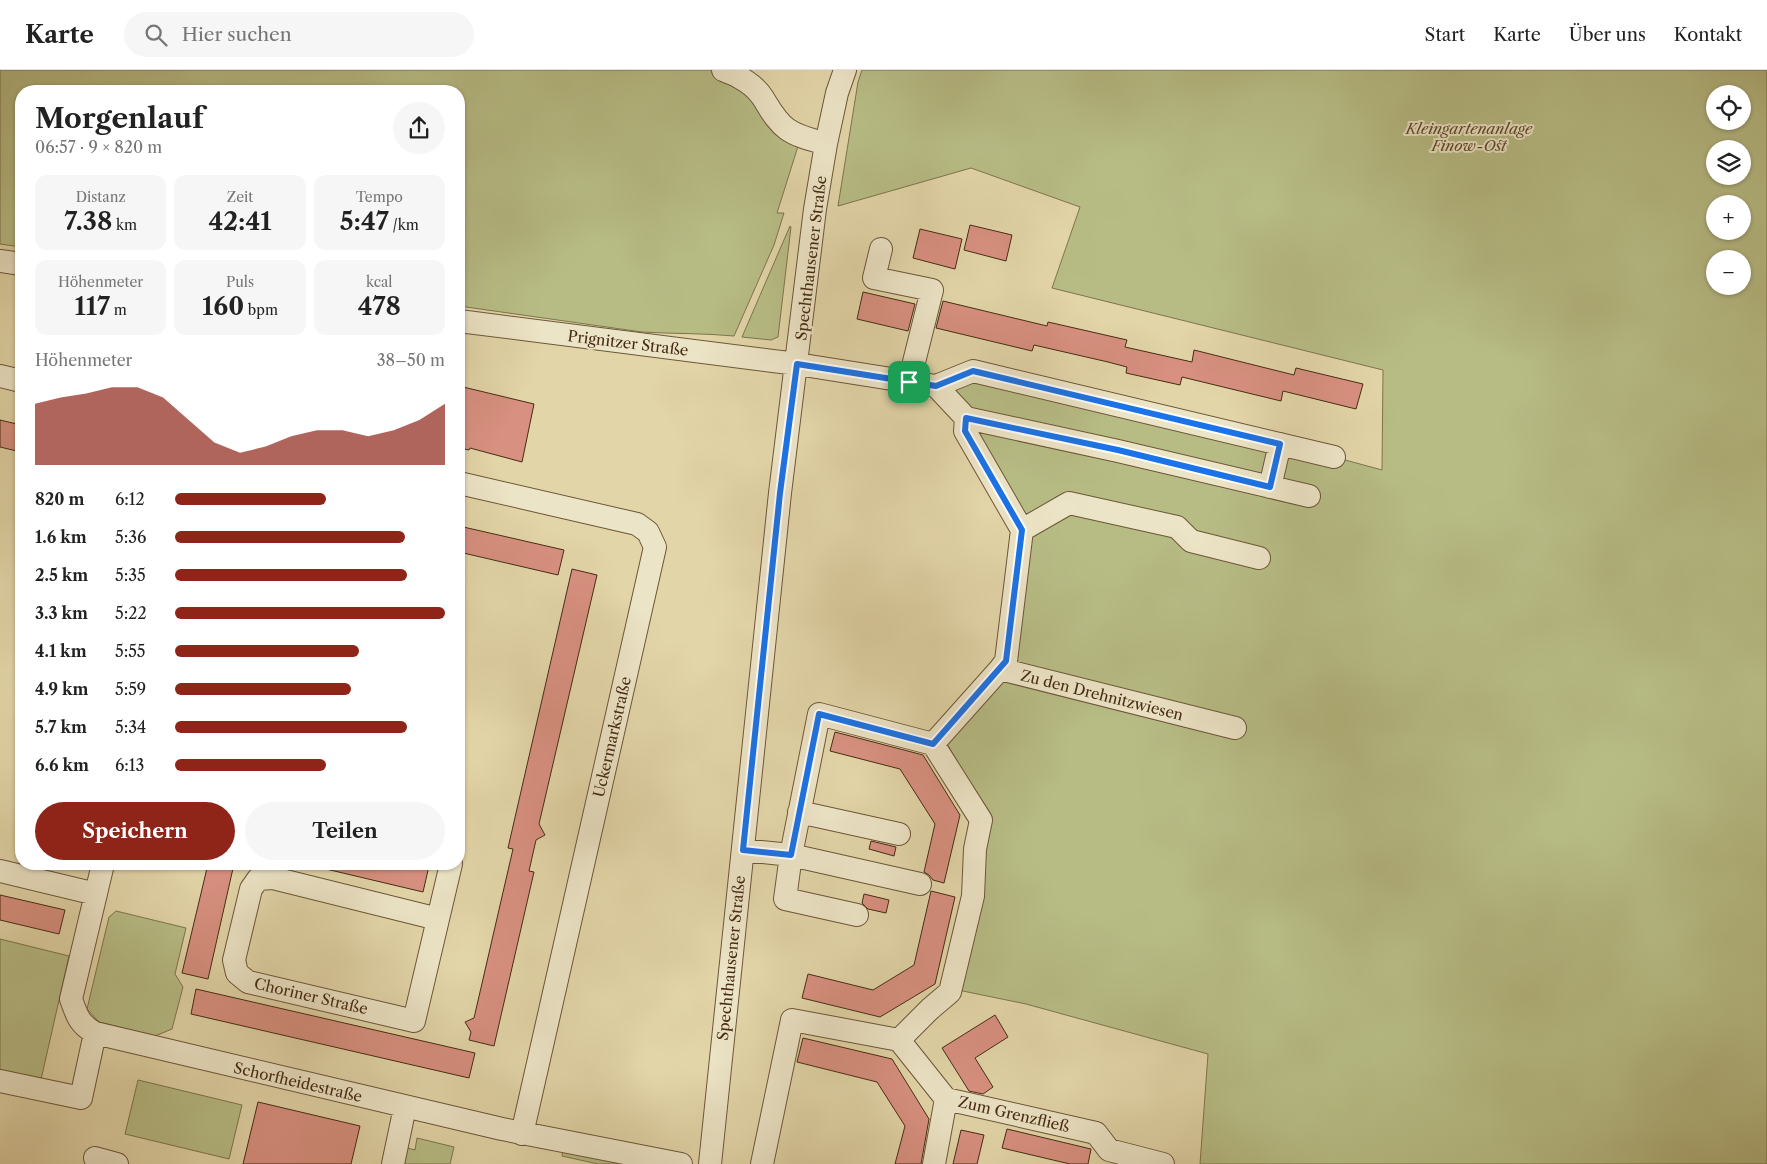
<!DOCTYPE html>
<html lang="de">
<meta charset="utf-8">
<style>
body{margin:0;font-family:"Libre Caslon Text",serif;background:#f6f6f6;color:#222;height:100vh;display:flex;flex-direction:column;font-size:19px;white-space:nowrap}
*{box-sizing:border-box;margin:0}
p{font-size:16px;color:#767676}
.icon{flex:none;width:28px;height:28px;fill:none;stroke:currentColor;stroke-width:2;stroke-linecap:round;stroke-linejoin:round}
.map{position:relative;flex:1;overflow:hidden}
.details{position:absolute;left:15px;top:15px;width:450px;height:785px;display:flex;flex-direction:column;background:#fff;border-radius:20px;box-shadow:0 1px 4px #0004}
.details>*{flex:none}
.tools{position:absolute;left:1706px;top:15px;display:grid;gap:10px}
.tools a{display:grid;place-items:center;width:45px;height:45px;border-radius:50%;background:#fff;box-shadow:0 1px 4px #0004;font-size:25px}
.pin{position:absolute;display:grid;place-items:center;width:42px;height:42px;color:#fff;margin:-21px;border-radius:10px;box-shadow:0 2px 8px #0006}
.round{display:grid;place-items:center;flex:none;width:52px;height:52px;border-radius:26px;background:#f6f6f6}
.summary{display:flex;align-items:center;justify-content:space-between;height:85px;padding:0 20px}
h1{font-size:28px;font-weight:700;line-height:38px}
.stats{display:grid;grid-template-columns:repeat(3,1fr);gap:8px;height:85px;padding:5px 20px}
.stats div{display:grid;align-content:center;border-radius:12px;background:#f6f6f6;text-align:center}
.stats b{font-size:25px;font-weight:700}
.stats small{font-size:14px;font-weight:400}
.stats p{font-size:14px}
.chart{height:140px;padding:10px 20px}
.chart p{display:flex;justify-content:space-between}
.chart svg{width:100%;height:90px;margin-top:5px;fill:#8f2418;opacity:.7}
.action{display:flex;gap:10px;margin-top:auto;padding:10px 20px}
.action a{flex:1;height:58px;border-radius:30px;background:#8f2418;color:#fff;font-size:20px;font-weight:700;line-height:58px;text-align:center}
.action a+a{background:#f6f6f6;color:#222}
ul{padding:0 20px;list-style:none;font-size:16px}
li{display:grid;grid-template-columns:80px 60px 1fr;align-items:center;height:38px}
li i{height:12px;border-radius:6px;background:#8f2418}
header{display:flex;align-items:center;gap:30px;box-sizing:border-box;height:70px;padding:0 25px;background:#fff;border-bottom:1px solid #e0e0e0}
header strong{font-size:24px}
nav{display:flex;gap:28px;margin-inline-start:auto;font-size:18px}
.search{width:350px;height:45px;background:#f6f6f6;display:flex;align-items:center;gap:12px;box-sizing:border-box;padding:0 18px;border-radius:28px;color:#767676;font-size:19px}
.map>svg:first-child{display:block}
</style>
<header>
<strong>Karte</strong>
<div class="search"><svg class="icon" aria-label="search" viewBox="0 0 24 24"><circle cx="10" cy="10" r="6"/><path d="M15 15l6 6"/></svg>Hier suchen</div>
<nav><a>Start</a><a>Karte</a><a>Über uns</a><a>Kontakt</a></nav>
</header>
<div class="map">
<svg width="1767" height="1094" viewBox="0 0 1767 1094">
<rect width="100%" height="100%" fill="#e2d5a8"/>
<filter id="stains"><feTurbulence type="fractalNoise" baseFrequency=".004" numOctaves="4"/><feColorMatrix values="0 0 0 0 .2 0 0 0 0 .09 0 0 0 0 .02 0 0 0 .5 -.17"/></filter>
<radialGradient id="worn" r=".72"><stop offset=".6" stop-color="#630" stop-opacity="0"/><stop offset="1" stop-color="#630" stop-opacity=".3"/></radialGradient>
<path fill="#b7bc85" stroke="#7e744c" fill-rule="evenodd" d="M0 0H710L724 4 799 73 777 143H784L774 175 734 266C703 263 673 264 642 262L459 236V21H21V177L0 174Z
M862 0H1767V1094H1200L1208 984 1026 934 953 919 991 749 946 672 1006 591 1022 460 936 316 973 301 1334 387 1382 400 1383 300 1052 218 1080 137 971 98 838 136 858 12ZM1715 24H1742V51H1715ZM1715 79H1742V106H1715ZM1715 134H1742V161H1715ZM1715 189H1742V216H1715Z
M790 156 791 157 778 267 771 270 742 267Z
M116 841 186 858 175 904 183 917 172 959 155 966 99 952 87 939 109 847Z
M0 869 69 886 40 1014 0 1004Z
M138 1010 242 1035 229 1089 125 1064Z
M417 1068 454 1077 450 1094H400L404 1077 415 1080Z
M564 1075 665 1094H598L562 1086Z"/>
<path fill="#d89080" stroke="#462b13" d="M970 155 1012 165 1006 191 964 180Z
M920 159 962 169 955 199 913 188Z
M863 222 915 234 908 261 857 249Z
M943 231 1047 256 1048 252 1127 270 1125 277 1192 292 1194 280 1294 305 1296 298 1363 314 1356 339 1283 321 1281 331 1182 307 1180 315 1126 303 1127 297 1108 292 1034 275 1032 281 936 258Z
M459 316 534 334 522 392 470 378 469 380 459 378Z
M0 350 21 355V382L0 377Z
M459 456 564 480 558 505 459 482Z
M572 499 597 505 539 754 545 765 536 770 529 801 534 802 494 976 469 970 471 962 465 952 474 948 513 779 508 778Z
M835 662 923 685 960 745 944 813 933 810 929 805 924 802 935 754 900 699 830 681Z
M871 771 896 777 894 786 869 779Z
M208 794H234L208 909 182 903Z
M327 794H419L429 796 423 822 326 799Z
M931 821 955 827 935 914 880 947 802 928 808 904 873 920 914 895Z
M864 824 889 830 886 843 868 839 862 833Z
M0 825 65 840 59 864 0 850Z
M196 919 475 983 469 1008 191 944Z
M995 945 1008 967 975 988 993 1017 983 1024 969 1021 942 978Z
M803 968 892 989 929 1049 921 1094H895L905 1056 877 1012 797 992Z
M258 1032 360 1056 351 1094H243Z
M1007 1059 1091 1079 1088 1094H1070L1002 1078Z
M961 1060 984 1065 977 1094H953Z"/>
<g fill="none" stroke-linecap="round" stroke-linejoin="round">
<defs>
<path id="minor" d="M723 0C738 5 755 15 763 28 770 39 776 51 787 59 798 67 813 70 826 74
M881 179 874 208 932 220 909 312
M0 191 21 194
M459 251 797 294 936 316 973 301 1334 387
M0 306 21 311
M936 316 966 348 1118 381 1309 426
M966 348 965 361 1022 460 1006 591 1000 599
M459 413 637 454 648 462 655 477 522 1064
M1270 417 1280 374
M1022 460 1069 433 1177 457 1191 471 1259 488
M799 742 899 764
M743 780 791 785 920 814
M103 794 71 929C77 946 79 954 95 963L502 1059 681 1094
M0 801 96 824
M857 845 785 829 791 785 819 644 933 674 1000 599 1235 658
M438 849 273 808 258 809 251 819 234 890 237 903 248 912 414 951 451 794
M899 970 930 939 950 922 973 826 975 779 981 750 933 674
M0 1011 81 1028 95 963
M95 1088 117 1094
M393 1094 405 1037
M710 1094 780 423 815 139 826 74 837 23 845 0
M762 1094 792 950 899 970 946 1029 1096 1063 1109 1080 1163 1094
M934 1094 946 1029"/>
</defs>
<use href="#minor" stroke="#6d5638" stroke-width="24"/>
<use href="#minor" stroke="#ece4c6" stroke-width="22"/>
</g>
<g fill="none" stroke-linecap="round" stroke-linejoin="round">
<defs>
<path id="route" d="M797 294 936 316 973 301 1280 374 1270 417 1118 380 966 348 965 361 1022 460 1006 591 933 674 819 644 791 785 743 780 780 423Z"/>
</defs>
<use href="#route" stroke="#fff" stroke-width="10"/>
<use href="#route" stroke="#1a73e8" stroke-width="6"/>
</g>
<g text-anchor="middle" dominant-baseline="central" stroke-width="4" stroke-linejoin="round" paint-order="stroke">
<g font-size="15" font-style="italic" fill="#5d482a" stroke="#ece4c6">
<text x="1469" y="58">Kleingartenanlage<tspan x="1469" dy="17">Finow-Ost</tspan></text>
</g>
<g font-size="15" fill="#462b13" stroke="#ece4c6">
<text transform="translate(811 188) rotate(-83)">Spechthausener Straße</text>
<text transform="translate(628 273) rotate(7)">Prignitzer Straße</text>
<text transform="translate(1102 625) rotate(14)">Zu den Drehnitzwiesen</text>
<text transform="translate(612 667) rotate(-77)">Uckermarkstraße</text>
<text transform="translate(731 888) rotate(-84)">Spechthausener Straße</text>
<text transform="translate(311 926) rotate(13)">Choriner Straße</text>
<text transform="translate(298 1012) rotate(13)">Schorfheidestraße</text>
<text transform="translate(1014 1044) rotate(13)">Zum Grenzfließ</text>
</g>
</g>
<rect width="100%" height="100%" filter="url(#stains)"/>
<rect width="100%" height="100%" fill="url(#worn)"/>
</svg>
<div class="tools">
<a><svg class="icon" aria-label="locate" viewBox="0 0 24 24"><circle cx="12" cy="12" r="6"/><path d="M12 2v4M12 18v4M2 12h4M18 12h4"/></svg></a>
<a><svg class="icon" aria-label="layers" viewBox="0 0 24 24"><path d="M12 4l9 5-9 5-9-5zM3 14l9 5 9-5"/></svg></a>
<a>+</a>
<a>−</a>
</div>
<div class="pin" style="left:909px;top:312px;background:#1e9e55"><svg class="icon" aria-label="arrive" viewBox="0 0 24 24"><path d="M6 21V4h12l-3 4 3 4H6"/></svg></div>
<section class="details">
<div class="summary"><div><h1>Morgenlauf</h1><p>06:57 · 9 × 820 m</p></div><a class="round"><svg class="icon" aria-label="share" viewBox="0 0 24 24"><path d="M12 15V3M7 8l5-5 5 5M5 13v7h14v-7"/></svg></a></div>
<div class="stats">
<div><p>Distanz</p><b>7.38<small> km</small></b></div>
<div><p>Zeit</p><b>42:41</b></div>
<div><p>Tempo</p><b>5:47<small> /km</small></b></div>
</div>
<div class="stats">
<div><p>Höhenmeter</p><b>117<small> m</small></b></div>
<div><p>Puls</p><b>160<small> bpm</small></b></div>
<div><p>kcal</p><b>478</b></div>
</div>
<div class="chart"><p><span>Höhenmeter</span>38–50 m</p>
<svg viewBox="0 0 160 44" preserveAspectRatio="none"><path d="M0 44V14L10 11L20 9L30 6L40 6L50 11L60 22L70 33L80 38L90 35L100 30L110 27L120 27L130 30L140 27L150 22L160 14V44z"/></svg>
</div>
<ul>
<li><b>820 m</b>6:12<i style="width:56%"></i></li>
<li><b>1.6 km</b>5:36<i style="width:85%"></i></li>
<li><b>2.5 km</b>5:35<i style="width:86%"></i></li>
<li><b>3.3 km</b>5:22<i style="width:100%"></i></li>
<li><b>4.1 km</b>5:55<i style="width:68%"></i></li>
<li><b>4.9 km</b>5:59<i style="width:65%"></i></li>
<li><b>5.7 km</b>5:34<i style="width:86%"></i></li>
<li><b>6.6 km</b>6:13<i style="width:56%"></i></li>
</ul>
<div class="action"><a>Speichern</a><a>Teilen</a></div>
</section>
</div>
